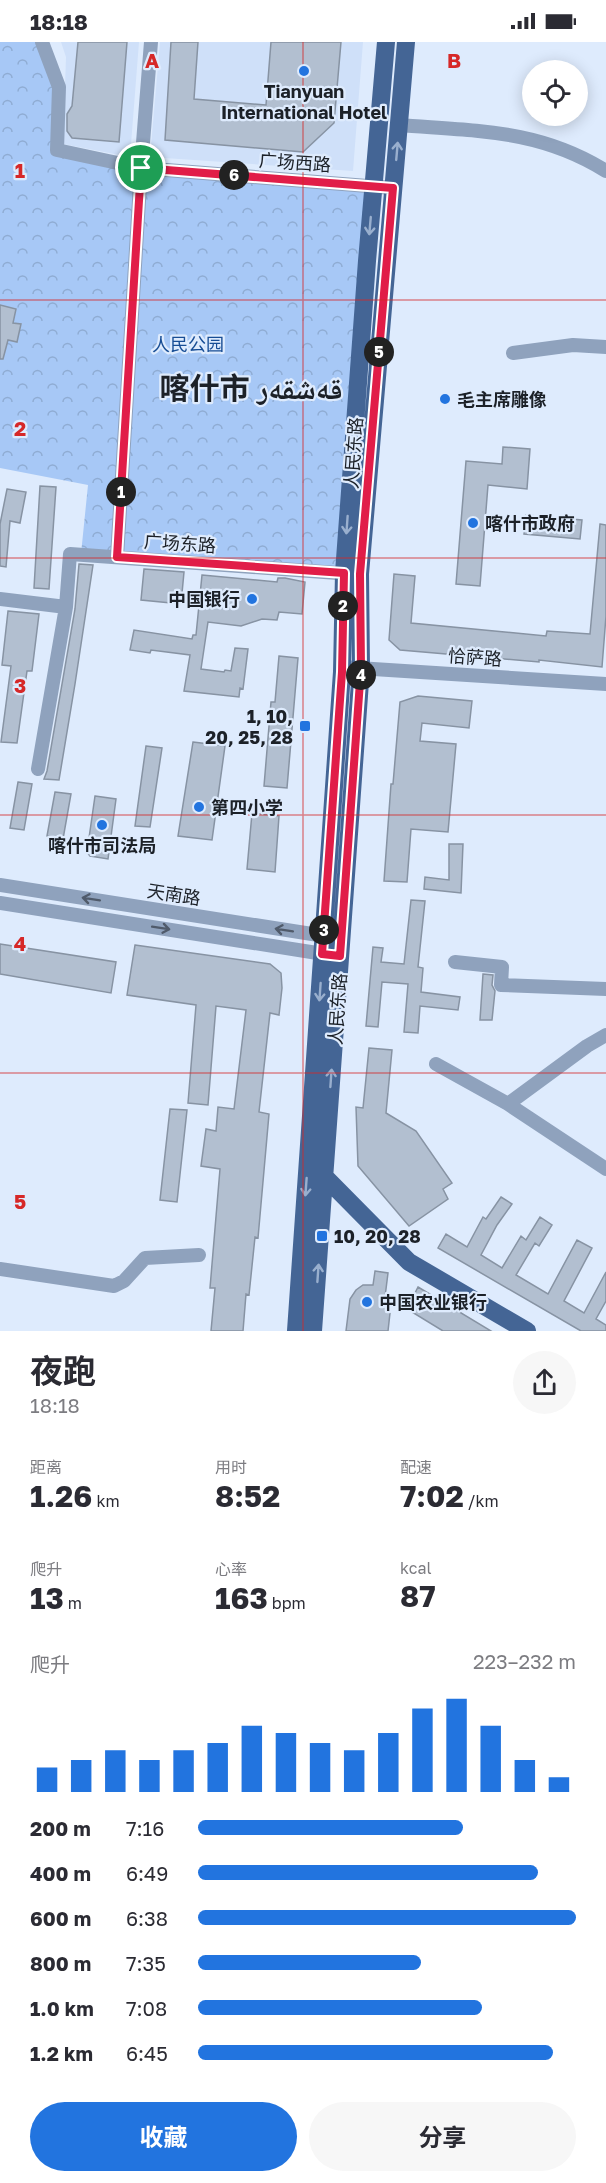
<!DOCTYPE html>
<html lang="zh">
<meta charset="utf-8">
<style>
body{margin:0;font-family:"Golos Text","Noto Naskh Arabic","Noto Sans SC",sans-serif;background:#f7f7f7;color:#2b2b33;height:100vh;display:flex;flex-direction:column;font-size:22px;white-space:nowrap}
*{box-sizing:border-box;margin:0}
p{font-size:20px;color:#7c7c81}
.icon{flex:none;width:33px;height:33px;fill:none;stroke:currentColor;stroke-width:2;stroke-linecap:round;stroke-linejoin:round}
.map{position:relative;height:1289px;overflow:hidden}
.side{display:flex;flex-direction:column;background:#fff;flex:1}
.side>*{flex:none}
.buttons{position:absolute;left:522px;top:18px;display:grid;gap:12px}
.buttons a{display:grid;place-items:center;width:66px;height:66px;border-radius:50%;background:#fff;box-shadow:0 3px 15px #0003;font-size:30px}
.pin{position:absolute;display:grid;place-items:center;width:51px;height:51px;color:#fff;margin:-26px;border:3px solid #fff;border-radius:50%;box-shadow:0 2px 6px #0007}
.km{position:absolute;width:30px;height:30px;margin:-15px;border-radius:50%;background:#222;color:#fff;font-size:16px;line-height:30px;text-align:center}
.round{display:grid;place-items:center;flex:none;width:63px;height:63px;border-radius:32px;background:#f7f7f7}
.summary{display:flex;align-items:center;justify-content:space-between;height:102px;padding:0 30px}
h1{font-size:33px;font-weight:700;line-height:45px}
.figures{display:grid;grid-template-columns:repeat(3,1fr);gap:9px;height:102px;padding:6px 30px}
.figures div{display:grid;align-content:center}
.figures b{font-size:30px;font-weight:700}
.figures small{font-size:16px;font-weight:400}
.figures p{font-size:16px}
.chart{height:168px;padding:12px 30px}
.chart p{display:flex;justify-content:space-between}
.chart svg{width:100%;height:108px;margin-top:6px;stroke:#2274df;stroke-width:6}
.cta{display:flex;gap:12px;margin-top:auto;padding:12px 30px}
.cta a{flex:1;height:69px;border-radius:36px;background:#2274df;color:#fff;font-size:24px;font-weight:700;line-height:69px;text-align:center}
.cta a+a{background:#f7f7f7;color:#2b2b33}
ul{padding:0 30px;list-style:none;font-size:20px}
li{display:grid;grid-template-columns:96px 72px 1fr;align-items:center;height:45px}
li i{height:15px;border-radius:8px;background:#2274df}
.status{display:flex;justify-content:space-between;align-items:center;height:42px;padding:0 30px;background:#fff;direction:ltr}
.status svg{height:16px;fill:currentColor}
.map>svg:first-child{display:block}
</style>
<div class="status"><b>18:18</b><svg viewBox="0 0 49 12"><path d="M0 12V9h3v3zM5 12V6h3v6zM10 12V3h3v9zM15 12V0h3v12zM26 1h20v11H26zM47 4h2v5h-2z"/></svg></div>
<div class="map">
<svg width="606" height="1289" viewBox="0 0 606 1289">
<defs>
<pattern id="forest-crowns" width="20" height="18" patternUnits="userSpaceOnUse" patternTransform="scale(1.5)"><rect width="20" height="18" fill="#a7c8f6"/><path d="M2 6a3 3 0 1 1 6 0M12 15a3 3 0 1 1 6 0" fill="none" stroke="#8facd3"/></pattern>
</defs>
<rect width="100%" height="100%" fill="#deebfd"/>
<path fill="#cfe0f9" d="M61 0H139L130 115 63 102 66 15Z
M160 0H363L353 129 150 115Z"/>
<path fill="url(#forest-crowns)" d="M0 0H42L59 45 58 108 141 126 373 143 344 531 81 512 88 443 0 426Z"/>
<path fill="#b2bfd0" stroke="#8793a3" stroke-width="1.5" d="M78 0H127L119 100 72 96 67 89V72L72 64Z
M171 0H198L194 57 266 63 271 0H341L334 81 303 110 165 98Z
M0 263 16 267 13 281 21 282 17 300 8 298 3 317H0Z
M503 405 530 407 527 447 488 443 480 544 456 542 466 419 502 422Z
M40 444 56 445 49 547 34 546Z
M7 447 26 450 20 481 10 479 6 525 0 524V482Z
M526 473 582 478 580 497 524 492Z
M600 482 606 483V574L602 625 539 618V620L400 608 389 598 394 532 415 534 411 581 546 594 547 589 590 592Z
M79 522 93 523 75 642 59 738 44 737 47 729 75 567Z
M144 527 184 530 181 562 141 558Z
M202 533 277 540 278 536H285L305 540 302 572 279 570 277 578 262 577 241 584 208 580 201 627 224 630 225 628 231 629 235 606 248 607 243 647 240 646 239 655 184 649 190 613 151 608 150 611 130 608 134 588 192 597 193 593H196Z
M8 569 39 572 32 629H27L17 701 1 700 11 624 2 623Z
M279 614 298 616 287 746 264 744 271 660H275Z
M418 654 472 659 469 686 422 681 420 699 456 702 448 790 411 787 407 840 384 839 391 742H393L400 660Z
M193 700 225 704 212 798 178 794Z
M146 704 162 706 150 785 135 784Z
M18 740 32 742 24 788 10 786Z
M55 750 71 752 63 797 47 794Z
M95 754 116 757 108 817 90 814 87 810Z
M252 771 279 774 275 830 247 827Z
M449 802H463L461 851 424 847 425 835 449 838Z
M411 858 425 859 418 925 423 926 421 950 460 955 458 968 420 964 418 991 404 990 408 942 382 940 378 985 366 984 373 905 383 906 381 920 404 922Z
M0 902 116 920 111 951 0 932Z
M135 903 270 922 281 931 282 946 279 973 270 971 259 1070 269 1072 258 1196 255 1195 249 1253 246 1252 243 1289H211L215 1246H210L220 1127 201 1124 206 1087 216 1089 218 1065 234 1067 246 968 216 964 208 1063 188 1061 196 963 127 953Z
M483 932 493 933 492 943 495 949 492 978H480Z
M369 1006 392 1008 386 1071 416 1089 452 1141 443 1147 448 1157 409 1184 358 1124 356 1065 363 1066Z
M170 1067 187 1068 177 1160 160 1158Z
M501 1155 512 1162 497 1183 481 1213 502 1226 521 1194 526 1198 540 1175 552 1183 539 1204 535 1201 516 1233 548 1252 577 1198 592 1206 564 1259 584 1271 606 1230V1259L596 1277 606 1283V1289H581L438 1206 446 1192 467 1205 483 1175 486 1177Z
M375 1229 388 1231 384 1263 390 1271 388 1289H346L350 1257 356 1248 363 1243H373Z
M418 1245 491 1289H443L407 1267Z"/>
<g fill="none" stroke-linecap="round" stroke-linejoin="round">
<path stroke="#8fa2bd" stroke-width="14" d="M42 0 59 45 57 108 141 126 117 515
M151 0 141 126 393 146
M399 83C475 89 539 87 606 129
M513 311 573 303 606 305
M0 557 66 565
M342 625 606 642
M38 727 66 565 70 512 352 532
M0 843 331 895
M0 861 330 913
M455 920 502 925 501 943 606 947
M436 1022 508 1062 606 1127
M508 1062 587 1004 606 993
M0 1227 114 1244 124 1239 145 1216 199 1213"/>
<path stroke="#446595" stroke-width="18" d="M324 1134 409 1220 527 1289
M296 1289 342 630 344 531 367 219 386 0
M313 1289 361 626 360 532 406 0"/>
</g>
<defs><path id="oneway-shaft" d="M-6 0H5M1.5-3L5.5 0L1.5 3" fill="none" stroke-width="1.6" stroke-linecap="round" stroke-linejoin="round" transform="scale(1.5)"/></defs>
<g stroke="#99afce">
<use href="#oneway-shaft" transform="translate(397 109) rotate(-85)"/>
<use href="#oneway-shaft" transform="translate(370 184) rotate(95)"/>
<use href="#oneway-shaft" transform="translate(347 483) rotate(94)"/>
<use href="#oneway-shaft" transform="translate(320 950) rotate(94)"/>
<use href="#oneway-shaft" transform="translate(331 1036) rotate(-86)"/>
<use href="#oneway-shaft" transform="translate(306 1145) rotate(94)"/>
<use href="#oneway-shaft" transform="translate(318 1231) rotate(-86)"/>
</g>
<g stroke="#505b6b">
<use href="#oneway-shaft" transform="translate(91 857) rotate(-171)"/>
<use href="#oneway-shaft" transform="translate(161 886) rotate(9)"/>
<use href="#oneway-shaft" transform="translate(284 888) rotate(-171)"/>
</g>
<g fill="none" stroke-linecap="round" stroke-linejoin="round">
<defs>
<path id="route" d="M141 126 393 146 360 532 361 626 340 914 322 912 342 630 344 531 117 515Z"/>
</defs>
<use href="#route" stroke="#fff" stroke-width="12"/>
<use href="#route" stroke="#e11d48" stroke-width="8"/>
</g>
<path fill="none" stroke="#d62828" stroke-width="1.5" stroke-opacity="0.55" d="M303 0V1289M0 258H606M0 516H606M0 773H606M0 1031H606"/>
<g fill="#2274df" stroke="#deebfd" stroke-width="2">
<circle cx="304" cy="29" r="6"/>
<circle cx="445" cy="357" r="6"/>
<circle cx="473" cy="481" r="6"/>
<circle cx="252" cy="557" r="6"/>
<rect x="299" y="678" width="12" height="12" rx="3"/>
<circle cx="199" cy="765" r="6"/>
<circle cx="102" cy="783" r="6"/>
<rect x="316" y="1188" width="12" height="12" rx="3"/>
<circle cx="367" cy="1260" r="6"/>
</g>
<g text-anchor="middle" dominant-baseline="central" stroke-width="4.5" stroke-linejoin="round" paint-order="stroke">
<g font-size="18" font-weight="bold" fill="#1c2128" stroke="#deebfd" text-anchor="start">
<text x="304" y="49" text-anchor="middle">Tianyuan<tspan x="304" dy="21">International Hotel</tspan></text>
<text x="457" y="357">毛主席雕像</text>
<text x="485" y="481">喀什市政府</text>
<text x="240" y="557" text-anchor="end">中国银行</text>
<text x="293" y="674" text-anchor="end">1, 10,<tspan x="293" dy="21">20, 25, 28</tspan></text>
<text x="211" y="765">第四小学</text>
<text x="102" y="803" text-anchor="middle">喀什市司法局</text>
<text x="334" y="1194">10, 20, 28</text>
<text x="379" y="1260">中国农业银行</text>
</g>
<g font-size="18" fill="#1c2128" stroke="#deebfd">
<text transform="translate(295 120) rotate(4)">广场西路</text>
<text transform="translate(353 411) rotate(-86)">人民东路</text>
<text transform="translate(180 501) rotate(4)">广场东路</text>
<text transform="translate(475 615) rotate(4)">恰萨路</text>
<text transform="translate(174 852) rotate(9)">天南路</text>
<text transform="translate(337 967) rotate(-86)">人民东路</text>
</g>
<g font-size="18" fill="#174d95" stroke="#deebfd">
<text x="188" y="302">人民公园</text>
</g>
<g font-size="30" font-weight="bold" fill="#1c2128" stroke="#deebfd">
<text x="251" y="346">喀什市 قەشقەر</text>
</g>
</g>
<g font-size="20" text-anchor="middle" font-weight="bold" fill="#d62828" stroke="#deebfd" stroke-width="4.5" stroke-linejoin="round" paint-order="stroke">
<text x="152" y="26">A</text>
<text x="454" y="26">B</text>
<text x="20" y="136">1</text>
<text x="20" y="394">2</text>
<text x="20" y="651">3</text>
<text x="20" y="909">4</text>
<text x="20" y="1167">5</text>
</g>
</svg>
<div class="buttons">
<a><svg class="icon" aria-label="locate" viewBox="0 0 24 24"><circle cx="12" cy="12" r="6"/><path d="M12 2v4M12 18v4M2 12h4M18 12h4"/></svg></a>
</div>
<div class="pin" style="left:141px;top:126px;background:#1e9e55"><svg class="icon" aria-label="arrive" viewBox="0 0 24 24"><path d="M6 21V4h12l-3 4 3 4H6"/></svg></div>
<b class="km" style="left:121px;top:450px">1</b>
<b class="km" style="left:343px;top:564px">2</b>
<b class="km" style="left:324px;top:888px">3</b>
<b class="km" style="left:361px;top:633px">4</b>
<b class="km" style="left:379px;top:310px">5</b>
<b class="km" style="left:234px;top:133px">6</b>
</div>
<section class="side">
<div class="summary"><div><h1>夜跑</h1><p>18:18</p></div><a class="round"><svg class="icon" aria-label="share" viewBox="0 0 24 24"><path d="M12 15V3M7 8l5-5 5 5M5 13v7h14v-7"/></svg></a></div>
<div class="figures">
<div><p>距离</p><b>1.26<small> km</small></b></div>
<div><p>用时</p><b>8:52</b></div>
<div><p>配速</p><b>7:02<small> /km</small></b></div>
</div>
<div class="figures">
<div><p>爬升</p><b>13<small> m</small></b></div>
<div><p>心率</p><b>163<small> bpm</small></b></div>
<div><p>kcal</p><b>87</b></div>
</div>
<div class="chart"><p><span>爬升</span>223–232 m</p>
<svg viewBox="0 0 160 44" preserveAspectRatio="none"><path d="M5 44V34M15 44V31M25 44V27M35 44V31M45 44V27M55 44V24M65 44V17M75 44V20M85 44V24M95 44V27M105 44V20M115 44V10M125 44V6M135 44V17M145 44V31M155 44V38"/></svg>
</div>
<ul>
<li><b>200 m</b>7:16<i style="width:70%"></i></li>
<li><b>400 m</b>6:49<i style="width:90%"></i></li>
<li><b>600 m</b>6:38<i style="width:100%"></i></li>
<li><b>800 m</b>7:35<i style="width:59%"></i></li>
<li><b>1.0 km</b>7:08<i style="width:75%"></i></li>
<li><b>1.2 km</b>6:45<i style="width:94%"></i></li>
</ul>
<div class="cta"><a>收藏</a><a>分享</a></div>
</section>
